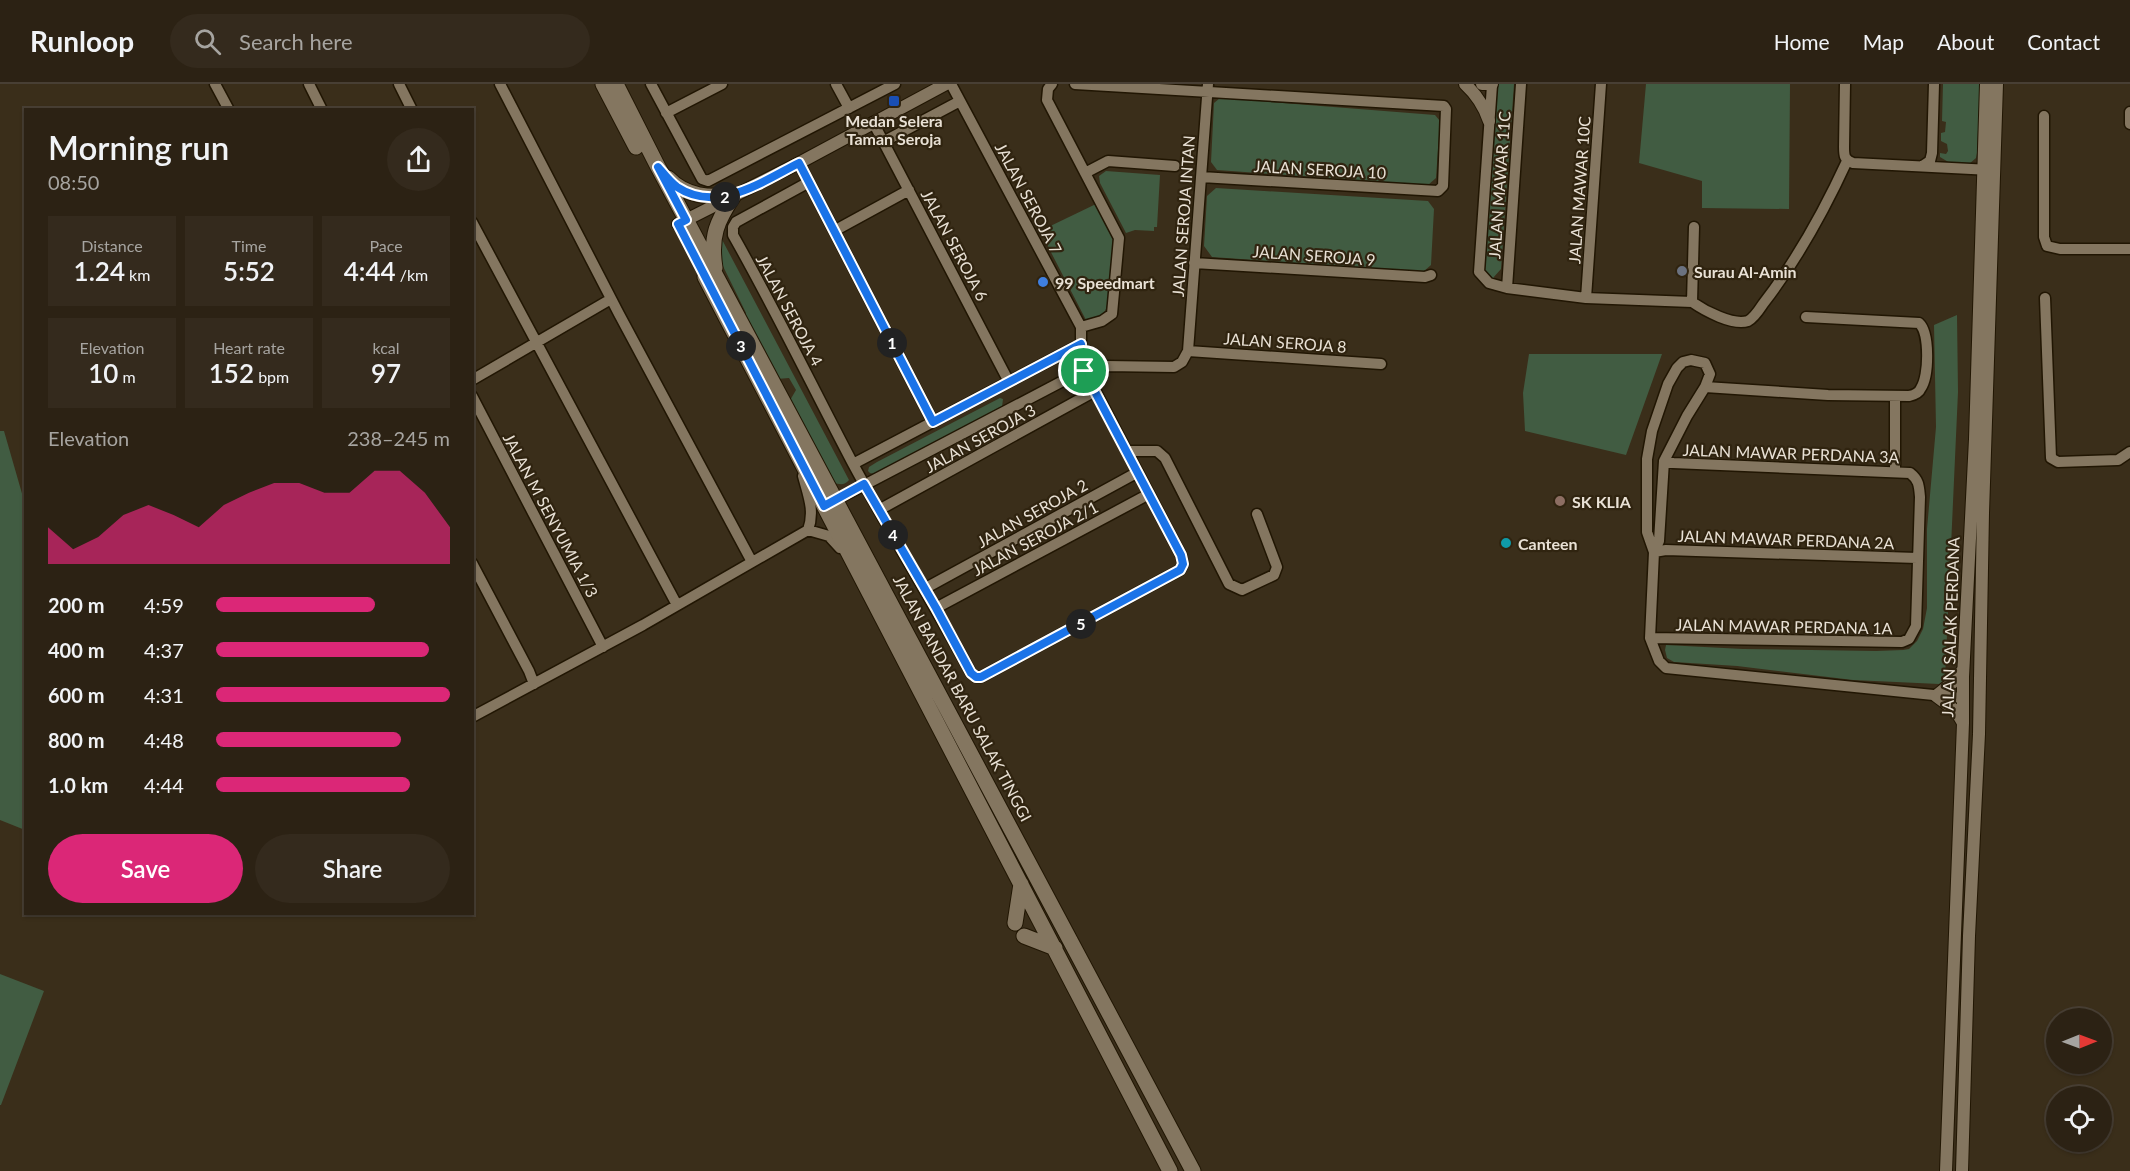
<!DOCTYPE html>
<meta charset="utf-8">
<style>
body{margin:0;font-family:Lato,sans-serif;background:#342a1d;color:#f1f3f6;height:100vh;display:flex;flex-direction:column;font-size:22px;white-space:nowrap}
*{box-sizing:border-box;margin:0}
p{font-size:20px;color:#a6a4a0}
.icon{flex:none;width:33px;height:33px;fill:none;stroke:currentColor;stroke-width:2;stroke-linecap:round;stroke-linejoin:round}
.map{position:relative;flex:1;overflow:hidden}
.side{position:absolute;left:24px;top:24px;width:450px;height:807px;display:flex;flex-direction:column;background:#2c2214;border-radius:0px;box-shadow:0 2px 4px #0004,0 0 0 2px #483f34}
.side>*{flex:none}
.needle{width:39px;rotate:89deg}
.fabs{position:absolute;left:2046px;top:924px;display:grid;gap:12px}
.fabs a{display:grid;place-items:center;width:66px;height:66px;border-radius:50%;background:#2c2214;box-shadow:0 2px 4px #0004,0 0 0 2px #483f34;font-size:30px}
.pin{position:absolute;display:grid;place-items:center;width:51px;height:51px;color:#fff;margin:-26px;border:3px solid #fff;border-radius:50%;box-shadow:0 2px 6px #0007}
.km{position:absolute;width:30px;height:30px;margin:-15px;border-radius:50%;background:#222;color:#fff;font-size:16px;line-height:30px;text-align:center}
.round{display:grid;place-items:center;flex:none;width:63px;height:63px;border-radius:32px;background:#342a1d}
.overview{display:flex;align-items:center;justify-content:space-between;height:102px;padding:0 24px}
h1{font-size:33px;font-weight:600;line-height:45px}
.metrics{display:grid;grid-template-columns:repeat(3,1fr);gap:9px;height:102px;padding:6px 24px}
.metrics div{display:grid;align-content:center;border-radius:0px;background:#342a1d;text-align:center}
.metrics b{font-size:26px;font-weight:600}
.metrics small{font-size:16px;font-weight:400}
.metrics p{font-size:16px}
.chart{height:168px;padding:12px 24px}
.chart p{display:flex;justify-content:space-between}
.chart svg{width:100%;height:108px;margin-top:6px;fill:#db2777;opacity:.7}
.cta{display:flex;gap:12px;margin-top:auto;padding:12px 24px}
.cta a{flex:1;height:69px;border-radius:36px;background:#db2777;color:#fff;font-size:24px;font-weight:600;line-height:69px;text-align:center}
.cta a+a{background:#342a1d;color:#f1f3f6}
ul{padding:0 24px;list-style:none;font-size:20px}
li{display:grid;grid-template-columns:96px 72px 1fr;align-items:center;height:45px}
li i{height:15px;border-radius:8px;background:#db2777}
header{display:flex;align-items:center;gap:36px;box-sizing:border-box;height:84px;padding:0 30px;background:#2c2214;border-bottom:2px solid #483f34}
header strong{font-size:28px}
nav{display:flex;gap:33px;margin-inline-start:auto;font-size:21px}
.search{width:420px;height:54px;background:#342a1d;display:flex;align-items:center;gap:15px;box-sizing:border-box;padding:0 21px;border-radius:33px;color:#a6a4a0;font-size:22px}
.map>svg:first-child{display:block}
</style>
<header>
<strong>Runloop</strong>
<div class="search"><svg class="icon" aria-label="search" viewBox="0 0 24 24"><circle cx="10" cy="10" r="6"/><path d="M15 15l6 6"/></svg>Search here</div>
<nav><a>Home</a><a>Map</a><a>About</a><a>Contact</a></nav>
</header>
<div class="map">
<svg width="2130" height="1087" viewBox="0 0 2130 1087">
<rect width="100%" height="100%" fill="#3a2e1a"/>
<path fill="#415c42" d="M1498 0H1514L1501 185 1493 194H1488L1483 182Z
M1646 0H1790L1789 125 1702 124V97L1639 79Z
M1943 0H1980L1977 69 1976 74 1969 80 1950 79 1940 73V69L1946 70 1948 67 1947 60 1941 57V49L1945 48 1946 38 1942 37Z
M1220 14 1435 31 1440 37 1436 94 1428 101 1217 86 1211 78 1214 19Z
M1106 87 1160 91 1157 143H1154V147L1135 146 1126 149 1100 99 1099 92Z
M1216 104 1428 117 1434 125 1431 181 1423 188 1212 173 1204 162 1207 112Z
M1096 120C1101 132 1112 147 1113 159 1114 171 1110 221 1104 229 1100 235 1093 236 1087 238L1040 147Z
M718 148 849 396C844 402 840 400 833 399L789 318 796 306 789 294 777 295 745 236 746 229 719 174Z
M1957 231 1958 308 1945 595 1939 600 1853 596 1737 582 1674 578 1667 574 1665 566 1666 561 1743 565 1876 567 1903 566 1909 565 1917 557 1923 545 1927 524V445L1936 343 1934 241Z
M1529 270H1662L1626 371 1525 347 1523 309Z
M1000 314 1003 315 1002 323 874 390 870 389 868 387 869 383 877 378Z
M0 347H4L25 420V746L0 736Z
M0 890 44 907 1 1021H0Z"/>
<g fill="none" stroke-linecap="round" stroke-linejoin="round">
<defs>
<path id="minor" d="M215 0 229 26
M309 0 322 26
M399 0 412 26
M500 0 619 230 752 478
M651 0 702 95 708 97 895 0
M836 0 849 24
M1052 0 1048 5 1047 16 1119 154 1112 230 1102 237 1081 243
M1075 0 1444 22 1446 25 1443 102 1438 107 1201 93
M1845 0 1844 63C1844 71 1844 76 1853 79L1991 86
M1492 1 1479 188 1489 199 1507 204 1586 214 1692 218 1694 143
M2130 28V40
M666 29 722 0
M2044 32V153L2047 162 2060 165H2130
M873 38 1009 298
M883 58 960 17
M799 79 933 338
M1924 81 1930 77 1932 69 1934 0
M1085 89 1108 77 1175 82
M809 98 736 138 733 143V151C775 225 812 302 852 378 890 449 933 518 971 589L976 593H981L1180 486 1183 480 1181 471 1085 287 1081 260V243L951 0
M472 138 677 521
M834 147 909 106
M1194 179 1425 193 1431 191
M1507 204 1521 0
M1586 214 1601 0
M2045 214 2051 374 2058 378 2118 376 2130 368
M1692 218C1705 227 1733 242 1748 237 1754 234 1759 226 1763 220 1797 176 1824 127 1847 77
M1188 267 1381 280
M472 296 611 215
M1705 303 1828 311 1909 312C1914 311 1919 309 1921 304 1929 292 1930 249 1919 239L1806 233
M472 312 603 563
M1895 312V388
M1127 367H1157L1165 374 1229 500 1242 506 1274 491 1277 483 1257 430
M853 380 1081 260
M830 419 1080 288 1106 282 1174 283 1182 278 1188 267 1208 0
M879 426 1095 307
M808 446 829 452 840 464
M1654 468 1659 457 1664 377 1687 332 1705 303 1710 290 1705 279 1691 276 1683 278 1677 284 1668 300 1652 347 1647 375V448L1654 468 1650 554 1659 577 1666 584 1963 614
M1654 468 1666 466 1917 474
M472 479 529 587 534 600
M924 505 1138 388
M936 524 1149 410
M1650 554 1902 558 1909 555 1916 542 1920 413C1919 402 1919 396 1910 389L1673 379 1664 377
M472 633 643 541 808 446C815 427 808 411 803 392"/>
<path id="tertiary" d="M1465 0C1477 11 1484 22 1489 37
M1482 0H1492
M678 140 799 79 946 0
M1963 639 1956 627 1936 612 1952 599 1963 586
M1946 1087 1963 639V593L1975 355 1986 0
M1962 1087 1969 852 1979 650 1983 429 1997 0"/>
<path id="secondary" d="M603 0 636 63
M616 0 658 83 1193 1087
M668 94C686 113 710 114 734 111
M715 184C710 152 717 137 734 111
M705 193 1170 1087
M1015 839 1021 800
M1024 852 1055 864"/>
</defs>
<use href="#minor" stroke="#211603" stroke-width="13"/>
<use href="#tertiary" stroke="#211603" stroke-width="14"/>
<use href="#secondary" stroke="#211603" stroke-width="17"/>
<use href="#minor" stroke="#847660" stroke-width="10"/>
<use href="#tertiary" stroke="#847660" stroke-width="12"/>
<use href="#secondary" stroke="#847660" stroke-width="15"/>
</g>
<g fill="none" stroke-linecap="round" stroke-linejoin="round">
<defs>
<path id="route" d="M799 79 933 338 1081 260 1084 287 1181 471 1183 480 1180 486 981 593H976L971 589 936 524 864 400 824 422 678 140 686 136 658 83C664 90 670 98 677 103 718 130 763 97 799 79Z"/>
</defs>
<use href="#route" stroke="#fff" stroke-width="12"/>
<use href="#route" stroke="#1a73e8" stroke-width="8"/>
</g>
<rect fill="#1a4fb4" stroke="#302410" stroke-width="2" x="888" y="11" width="12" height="12" rx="3"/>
<circle fill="#6b7280" stroke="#302410" stroke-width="2" cx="1682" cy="187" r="6"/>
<circle fill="#3f7fe0" stroke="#302410" stroke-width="2" cx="1043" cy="198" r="6"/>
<circle fill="#8d6e63" stroke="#302410" stroke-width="2" cx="1560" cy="417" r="6"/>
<circle fill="#0f9aa8" stroke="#302410" stroke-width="2" cx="1506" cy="459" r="6"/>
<g text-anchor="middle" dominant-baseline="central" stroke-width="4.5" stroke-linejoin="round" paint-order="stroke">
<g font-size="16" font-weight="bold" fill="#e9e1d5" stroke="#302410" text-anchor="start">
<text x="894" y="36" text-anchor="middle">Medan Selera<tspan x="894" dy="18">Taman Seroja</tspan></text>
<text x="1694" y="187">Surau Al-Amin</text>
<text x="1055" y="198">99 Speedmart</text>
<text x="1572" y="417">SK KLIA</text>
<text x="1518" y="459">Canteen</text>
</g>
<g font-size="16" fill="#e9e1d5" stroke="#302410">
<text transform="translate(1320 85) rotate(3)">JALAN SEROJA 10</text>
<text transform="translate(1499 101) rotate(-86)">JALAN MAWAR 11C</text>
<text transform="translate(1579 106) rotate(-86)">JALAN MAWAR 10C</text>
<text transform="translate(1029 114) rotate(62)">JALAN SEROJA 7</text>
<text transform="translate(1183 132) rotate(-86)">JALAN SEROJA INTAN</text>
<text transform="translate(955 161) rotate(62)">JALAN SEROJA 6</text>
<text transform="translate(1314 171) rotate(4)">JALAN SEROJA 9</text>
<text transform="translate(790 226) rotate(62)">JALAN SEROJA 4</text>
<text transform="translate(1285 258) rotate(4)">JALAN SEROJA 8</text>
<text transform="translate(980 354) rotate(-29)">JALAN SEROJA 3</text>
<text transform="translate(1791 369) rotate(2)">JALAN MAWAR PERDANA 3A</text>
<text transform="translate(1032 429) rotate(-29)">JALAN SEROJA 2</text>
<text transform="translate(551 431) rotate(62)">JALAN M SENYUMIA 1/3</text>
<text transform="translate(1035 454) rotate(-28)">JALAN SEROJA 2/1</text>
<text transform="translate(1786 455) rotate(2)">JALAN MAWAR PERDANA 2A</text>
<text transform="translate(1784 542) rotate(1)">JALAN MAWAR PERDANA 1A</text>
<text transform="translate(1950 543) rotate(-88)">JALAN SALAK PERDANA</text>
<text transform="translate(963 614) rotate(62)">JALAN BANDAR BARU SALAK TINGGI</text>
</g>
</g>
</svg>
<div class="fabs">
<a><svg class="needle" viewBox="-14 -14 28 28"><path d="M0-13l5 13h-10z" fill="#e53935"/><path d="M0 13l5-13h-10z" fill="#a6a4a0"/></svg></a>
<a><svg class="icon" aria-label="locate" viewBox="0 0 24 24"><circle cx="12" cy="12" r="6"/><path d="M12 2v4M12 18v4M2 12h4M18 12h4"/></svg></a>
</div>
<div class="pin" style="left:1084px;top:287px;background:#1e9e55"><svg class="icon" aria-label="arrive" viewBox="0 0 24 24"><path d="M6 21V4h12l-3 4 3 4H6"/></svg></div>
<b class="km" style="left:892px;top:259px">1</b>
<b class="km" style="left:725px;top:113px">2</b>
<b class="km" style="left:741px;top:262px">3</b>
<b class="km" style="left:893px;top:451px">4</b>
<b class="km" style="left:1081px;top:540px">5</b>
<section class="side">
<div class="overview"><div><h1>Morning run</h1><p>08:50</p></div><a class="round"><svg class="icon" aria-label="share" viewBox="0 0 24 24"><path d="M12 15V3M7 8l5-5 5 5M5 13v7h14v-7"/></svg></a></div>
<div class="metrics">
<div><p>Distance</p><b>1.24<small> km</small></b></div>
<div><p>Time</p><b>5:52</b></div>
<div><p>Pace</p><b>4:44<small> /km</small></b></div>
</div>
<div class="metrics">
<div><p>Elevation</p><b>10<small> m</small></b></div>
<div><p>Heart rate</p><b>152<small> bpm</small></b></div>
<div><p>kcal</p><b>97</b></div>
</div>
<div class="chart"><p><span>Elevation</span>238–245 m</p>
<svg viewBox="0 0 160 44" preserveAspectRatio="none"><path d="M0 44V29L10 38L20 33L30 24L40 20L50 24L60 29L70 20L80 15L90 11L100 11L110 15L120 15L130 6L140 6L150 15L160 29V44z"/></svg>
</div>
<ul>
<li><b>200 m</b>4:59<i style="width:68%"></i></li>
<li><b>400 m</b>4:37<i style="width:91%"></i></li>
<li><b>600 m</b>4:31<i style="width:100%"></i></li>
<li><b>800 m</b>4:48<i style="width:79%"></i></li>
<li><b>1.0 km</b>4:44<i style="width:83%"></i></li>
</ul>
<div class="cta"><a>Save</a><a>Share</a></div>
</section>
</div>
